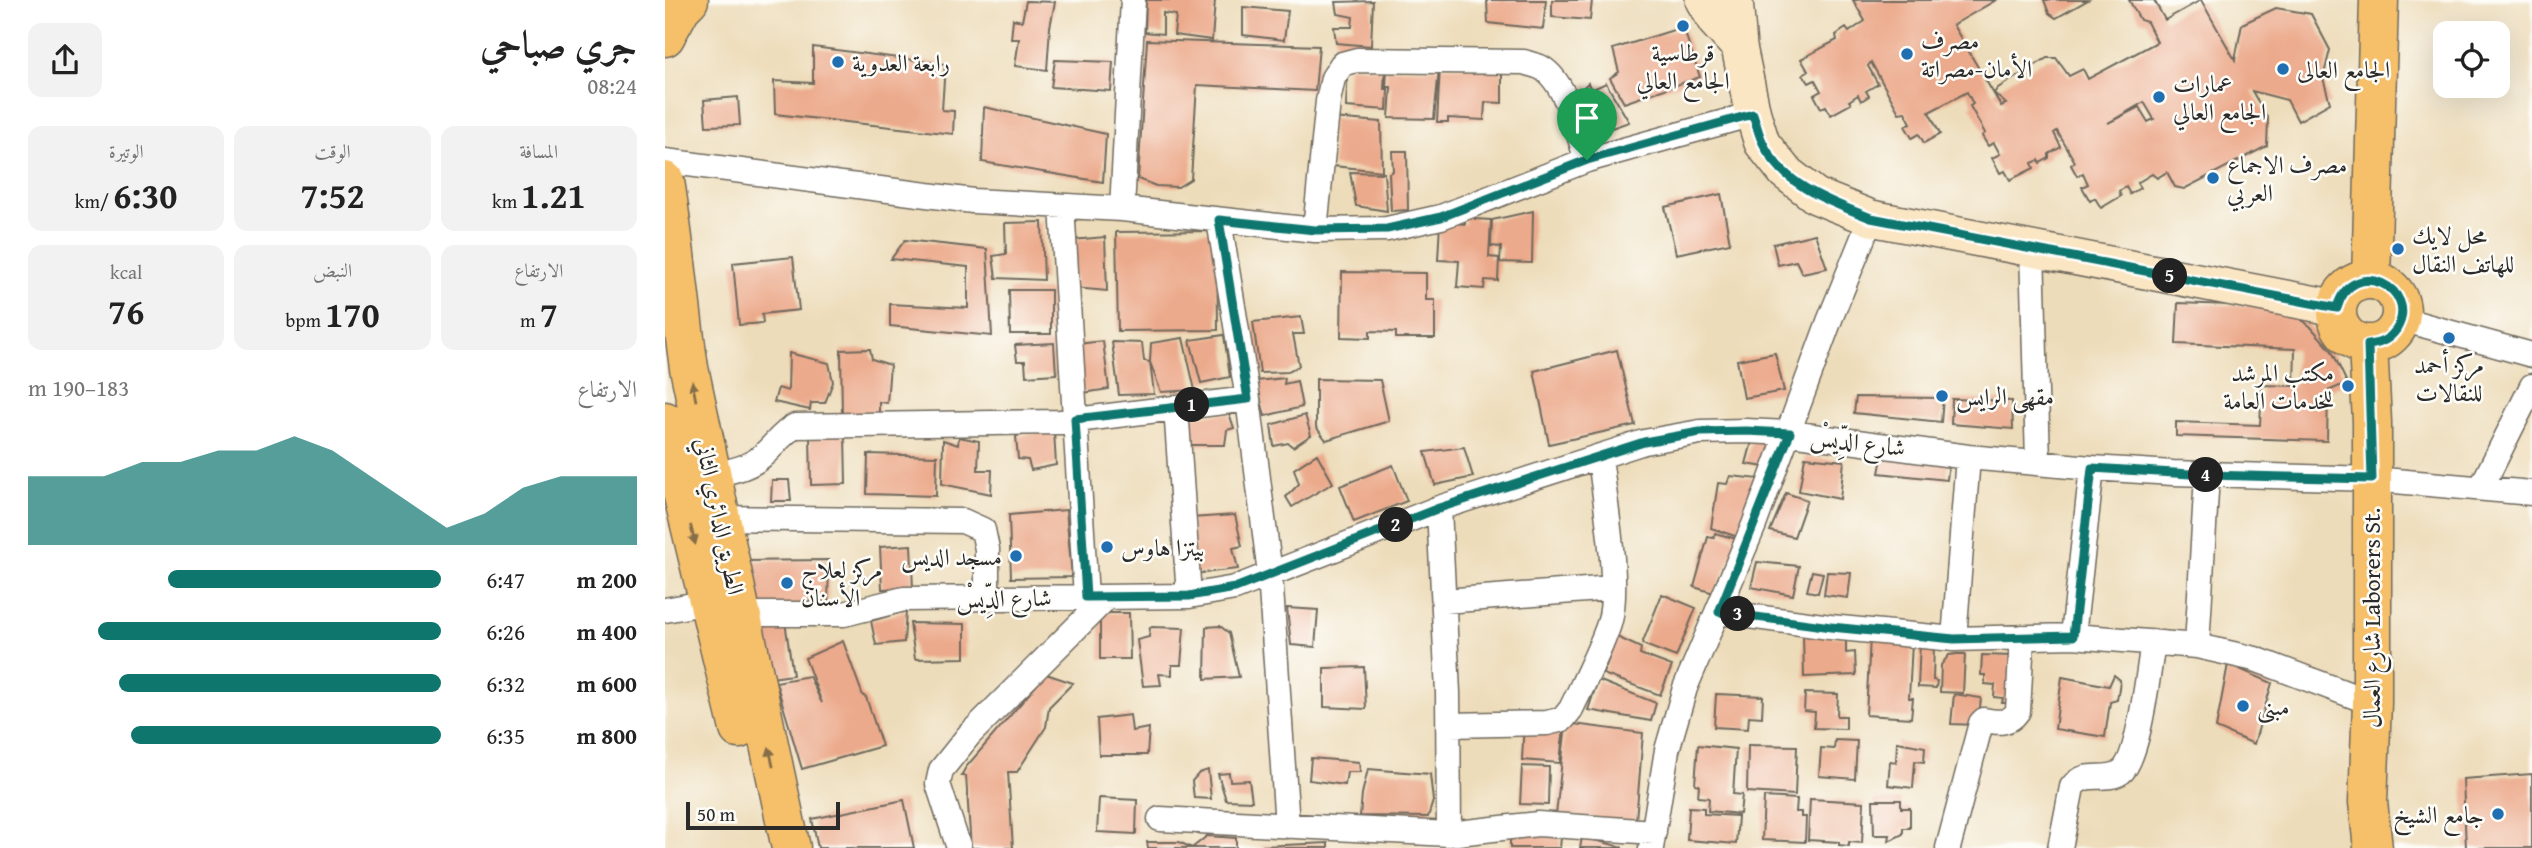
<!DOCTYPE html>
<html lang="ar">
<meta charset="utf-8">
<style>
body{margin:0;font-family:"Gentium Book Plus",Amiri,serif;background:#f2f2f2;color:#222;direction:rtl;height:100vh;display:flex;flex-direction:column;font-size:26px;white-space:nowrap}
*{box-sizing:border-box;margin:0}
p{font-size:23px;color:#767676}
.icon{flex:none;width:38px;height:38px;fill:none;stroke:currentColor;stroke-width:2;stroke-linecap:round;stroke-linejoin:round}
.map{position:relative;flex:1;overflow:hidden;direction:ltr}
.sheet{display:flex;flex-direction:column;background:#fff;width:665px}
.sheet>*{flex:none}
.tools{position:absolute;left:1768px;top:21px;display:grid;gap:14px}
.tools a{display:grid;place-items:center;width:77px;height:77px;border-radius:14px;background:#fff;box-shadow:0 7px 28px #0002;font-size:35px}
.scale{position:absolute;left:21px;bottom:18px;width:154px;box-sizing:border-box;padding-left:7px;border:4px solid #2b2b2b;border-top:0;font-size:19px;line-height:24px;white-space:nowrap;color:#2b2b2b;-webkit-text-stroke:5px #fdfcf7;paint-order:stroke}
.pin{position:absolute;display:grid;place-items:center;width:60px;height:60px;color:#fff;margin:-72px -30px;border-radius:50% 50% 50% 0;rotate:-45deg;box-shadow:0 0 7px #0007}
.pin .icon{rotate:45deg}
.km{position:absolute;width:35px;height:35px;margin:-18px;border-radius:50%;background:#222;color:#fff;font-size:19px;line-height:35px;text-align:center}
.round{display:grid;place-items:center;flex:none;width:74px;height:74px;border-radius:14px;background:#f2f2f2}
.summary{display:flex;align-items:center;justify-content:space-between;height:119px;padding:0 28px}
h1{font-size:38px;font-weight:700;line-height:52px}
.metrics{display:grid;grid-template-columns:repeat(3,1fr);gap:10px;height:119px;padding:7px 28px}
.metrics div{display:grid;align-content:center;border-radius:14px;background:#f2f2f2;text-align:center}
.metrics b{font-size:35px;font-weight:700}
.metrics small{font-size:19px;font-weight:400}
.metrics p{font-size:19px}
.chart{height:196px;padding:14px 28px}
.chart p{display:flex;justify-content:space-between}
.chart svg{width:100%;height:126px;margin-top:7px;fill:#0f766e;opacity:.7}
ul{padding:0 28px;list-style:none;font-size:23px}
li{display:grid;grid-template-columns:112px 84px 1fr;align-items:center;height:52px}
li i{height:18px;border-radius:9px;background:#0f766e}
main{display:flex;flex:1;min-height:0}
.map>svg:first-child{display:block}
</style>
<main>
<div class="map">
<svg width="1867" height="848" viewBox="0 0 1867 848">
<rect width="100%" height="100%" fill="#fdfcf7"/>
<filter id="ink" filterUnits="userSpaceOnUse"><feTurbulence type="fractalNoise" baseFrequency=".0143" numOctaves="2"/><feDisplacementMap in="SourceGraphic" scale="14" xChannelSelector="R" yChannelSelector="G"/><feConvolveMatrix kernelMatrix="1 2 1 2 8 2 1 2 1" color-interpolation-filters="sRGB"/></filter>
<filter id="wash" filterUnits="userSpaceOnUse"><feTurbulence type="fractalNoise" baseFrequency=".00686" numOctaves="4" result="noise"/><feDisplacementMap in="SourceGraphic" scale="28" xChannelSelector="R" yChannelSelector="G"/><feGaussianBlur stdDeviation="1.57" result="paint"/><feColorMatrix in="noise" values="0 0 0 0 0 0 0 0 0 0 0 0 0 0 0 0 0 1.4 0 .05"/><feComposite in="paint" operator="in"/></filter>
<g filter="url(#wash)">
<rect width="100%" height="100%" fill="#eddcb9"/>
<g id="blocks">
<path fill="#ecaa8c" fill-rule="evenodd" d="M481 0H550L547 40 509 35 511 15 498 13V34L480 32Z
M822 0H881L878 29 823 23Z
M887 0H927L925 20 887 17Z
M1188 0H1331L1288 25 1336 106 1341 104 1329 93 1333 88 1382 58H1391L1404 76 1418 69 1423 79 1492 42 1482 22 1475 20 1464 0H1489L1500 20 1536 0 1570 60 1577 24 1611 8 1646 14 1665 50 1658 78 1665 103 1633 121 1622 100 1587 91 1603 119 1602 146 1519 189 1510 187 1502 172 1492 178 1487 174 1472 183 1475 188 1465 194 1461 187 1454 191 1456 196 1436 208 1430 198 1425 201 1417 187 1423 184 1418 173 1412 176 1406 165 1410 162 1392 131 1389 133 1396 147 1384 154V158L1375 163 1374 160 1367 163 1369 168 1345 180 1340 171 1335 173 1327 158 1335 154 1329 143 1323 146 1317 136 1320 133 1305 106 1308 104 1302 92 1264 112 1275 134 1259 143 1254 134 1247 138 1240 126 1246 123 1240 112 1234 113 1206 62 1203 66 1213 84 1201 91 1204 96 1196 101 1193 95 1184 101 1186 104 1166 115 1161 106 1156 108 1149 95 1156 91 1150 80 1144 83 1138 74 1143 71 1136 59 1172 40 1171 35 1181 28 1184 32 1200 21ZM1479 102 1489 119 1483 122 1474 107 1443 123Z
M1379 0H1423L1391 18 1384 13Z
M361 1 390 2 385 27 382 70 350 66 354 39H346L348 19 357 21Z
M708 1 706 46 671 43 669 27H687L688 17 673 14 671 2Z
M578 7 623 11 619 40 578 35Z
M1018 27 1035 77 959 103 945 78 954 72 948 49Z
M482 40 654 46 650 91 532 85 526 179 513 187 491 186 473 179Z
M148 47 280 64 277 110 289 111 288 134 110 114 109 81 148 83Z
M390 60 448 62 446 91 386 87Z
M683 66 720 69 719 89H723L722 110 681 107Z
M837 66V103L820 102 819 120 783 118V122H772L775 67Z
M774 68 769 119 724 118 726 87H721L722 69Z
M923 83 926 90 941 83 964 122 929 134 910 95Z
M73 97 75 125 41 126 39 100Z
M319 107 441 134 438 182 317 162Z
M667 118 716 122 717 171 668 166Z
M727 151H742L743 210 726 211 724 173 728 171Z
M685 172 719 173 722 211 691 206Z
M1056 194 1065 243 1011 254 1000 207Z
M868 211 867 263 835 262 836 247 826 246 827 220Z
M800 216H810V219L826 220 824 257 834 258 833 281 820 280 819 289 792 287 794 261 773 260 775 222 800 224Z
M377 222 379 280 331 278 328 256 341 254 340 223Z
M552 231 553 330 453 331 451 232Z
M1150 234 1162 268 1137 273 1131 261 1113 265 1108 244Z
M440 237 442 291 410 288 407 240Z
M240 240 322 249 327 336 225 326V304L303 308V267L226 259Z
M128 257 134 310 97 314 98 323 74 325 68 263Z
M677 272 761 273V300H770V338H731V332L705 331V338L676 337Z
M344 290H386V334H345Z
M1513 303 1618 307 1645 326 1667 351 1682 383 1663 391 1662 441 1511 436V422L1595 425 1597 385 1629 386 1630 349 1511 344Z
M636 317 639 334H628L634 366 623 372 595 373 588 322Z
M559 335 565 377 536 383 525 340Z
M518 338 530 390 496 392 485 362 486 343Z
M438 341 444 389 418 393 413 344Z
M447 342 477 343 479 361 485 362 489 394 454 395Z
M389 343 391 374 361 376 360 361H352L350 345Z
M205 349 207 359 225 365 222 403 214 402V416L177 415 176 350Z
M952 350 970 425 884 444 869 371Z
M124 353 164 363 168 382 160 403H146L145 410 109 402 113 388 123 391Z
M1110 353 1119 391 1079 398 1072 360Z
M620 378 619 384 632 381 637 407 600 416 591 381Z
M651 379 715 380 724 421 661 440 651 427Z
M1191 397 1278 398 1276 422 1189 413Z
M1287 399 1347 401 1348 429 1286 424Z
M564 413 569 428 562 430 560 445H520L521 416Z
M640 415 646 435 628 447 623 443 609 446 606 425Z
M389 431 391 465 366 470 363 460 353 459 351 436Z
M180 434 181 484 146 485 145 435Z
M294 437 314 441 313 470H327L326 494 277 484 278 440 293 445Z
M1088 438 1112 445 1106 468 1081 464Z
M799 447 808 477 770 485 760 452Z
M1218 453 1284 460 1282 480 1214 473Z
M203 454 272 456 271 496 202 494Z
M652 454 668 483 627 507 621 497 634 484 629 469Z
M1140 457 1179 461 1175 499 1134 491Z
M728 465 742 501 689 522 675 486Z
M1065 476 1095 479 1073 537 1046 528 1053 483 1062 484Z
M107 480H124L126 501H106Z
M1121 493 1142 500 1129 537 1105 531Z
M401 510 407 577 346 578 344 515Z
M570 515 577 546 568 548 573 569 530 574 526 518Z
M1050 533 1075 540 1049 593 1029 587 1043 537 1049 538Z
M246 545 248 588 217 589 215 547Z
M164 560 163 608 86 605 76 561Z
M1092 562 1134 566 1128 595 1086 587Z
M1147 571 1158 573 1153 593 1142 591Z
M1162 572 1186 573 1183 598 1159 595Z
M997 594 1031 608 1011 657 977 644Z
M622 608 653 610 650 647 626 645Z
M241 611 239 642 211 645 206 621Z
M435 613H464L465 659H435Z
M119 615 128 675 99 679 90 619Z
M245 623 300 624V658L250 659Z
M555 626 564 633 574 677 540 679 541 627Z
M485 627 519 628 516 665H507V675L494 674 496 685 478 686 472 640 484 637Z
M1138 634 1181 637V653L1190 652 1191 675 1139 677Z
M952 637 976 648 975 654 1007 666 995 695 938 674Z
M1205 637 1247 643 1244 698H1248L1246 718 1201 715Z
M178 641 198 696 201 697 217 746 137 769 111 682 144 676 157 703 140 658Z
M1255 641 1269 642 1268 680 1272 681 1271 688 1253 687Z
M1292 654H1300L1298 693 1275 692 1276 665 1284 655Z
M1317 655 1347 656 1344 703H1337L1338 698 1329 697 1330 685 1320 684V675H1316Z
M1563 664 1607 683 1589 744 1551 728Z
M699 667 701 709 659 707V668Z
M381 674 408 683 384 707 381 727 352 772H343L348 848H306L301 776H296L301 767Z
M1449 675 1455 680 1454 688 1452 700 1445 702 1440 737 1390 729 1397 677 1444 686Z
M933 680 991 703 986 721 923 710Z
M1140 693 1173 694 1172 716H1181V729L1149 728 1150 712 1139 711Z
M1051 694 1098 696 1097 717 1084 716 1083 729 1049 727Z
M1289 694 1316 698 1313 725 1286 724Z
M465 715 467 731 484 728 482 755H434L432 719Z
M859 721 899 722 895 763 857 760Z
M901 723 978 733 971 821 891 815Z
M1170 740 1192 741 1190 779 1154 776 1156 748 1169 749Z
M1232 742 1260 747 1259 762 1250 761 1248 788 1223 785 1225 761 1231 762Z
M1033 745 1071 749 1068 794 1077 795 1075 814 1043 811 1044 798 1033 797 1034 785 1030 784Z
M1083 745 1132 746 1130 795 1082 792Z
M646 758 694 762 695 772H682L680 785 644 780Z
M857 766 884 767 883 805 855 804Z
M703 769 765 774 768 801 763 817 695 816 697 794Z
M543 770 546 799 529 798 527 781 534 773Z
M564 773 565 781 584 780 587 801 561 800 553 774Z
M1867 774V848H1801L1798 779Z
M1099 797 1132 799 1131 812H1136V817H1141L1140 842 1097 840Z
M434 798 472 800 471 834 432 832Z
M1145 799 1199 802 1197 843 1184 842V846L1174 845V842L1143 840Z
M239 800 249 848H153L147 819Z
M1208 800H1236V808H1245V828H1238V834L1224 841 1225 835H1209Z
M1024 807 1039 808V814L1073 816 1071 844 1022 840Z
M845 831 896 837 895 848H845Z
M542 836 571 838V848H527Z
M917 837 957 847V848H915Z
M482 842H514L527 848H483Z
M663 843V848H597V846Z"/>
</g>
</g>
<g filter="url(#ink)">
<use href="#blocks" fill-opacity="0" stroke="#6f695d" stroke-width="2"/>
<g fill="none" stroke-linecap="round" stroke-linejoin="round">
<defs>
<path id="street" d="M0 161 308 201 457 209 650 230 722 229 776 217 922 160 1088 114
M397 206 421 597
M457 209 468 0
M554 220 583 399 605 574 622 826
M650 230 663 101 668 78 677 64 692 60 859 62C864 64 870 65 875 67 901 80 913 134 922 160
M1367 249 1373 462
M1736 319 1867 355
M511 407 524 596
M45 476C63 471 83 469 97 456 109 446 116 434 130 426L395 422 583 399
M1816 488 1867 386
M774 508 783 693 784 834
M55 518 298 521 318 530 322 549V599
M779 601 947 588
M0 610 44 602 76 614H179L239 599 524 596 570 588 774 508 979 442 1035 432 1081 431 1125 433 1303 457 1427 468 1508 473 1707 479 1867 493
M1054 612 1165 627 1289 639 1408 636 1532 646 1590 659 1707 703
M1408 636 1427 468
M1289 639 1303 457
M1532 646 1542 475
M784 725 882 723 898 719 906 709C919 682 934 653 944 624 956 587 939 498 935 456
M495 819 784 834 873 824 989 832
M294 848 273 784 276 770 304 735 442 597
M986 848 1002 750 1020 688 1089 525 1165 319 1206 218
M1283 848 1316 723 1319 720C1334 723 1344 724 1353 711L1357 637
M1395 848 1407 787C1420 769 1440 783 1456 772 1474 759 1484 667 1488 642"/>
<path id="secondary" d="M1038 0 1051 22 1074 47
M1070 0 1074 47 1088 114 1097 143 1120 172 1151 196 1206 218 1672 308"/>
<path id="primary" d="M0 37 16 8 24 0
M0 181C10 243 15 305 24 368L126 848
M1672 312a32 32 0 1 1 64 0a32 32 0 1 1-64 0Z
M1706 280 1714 0
M1703 345 1707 422V703L1703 802 1708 848
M0 421 74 729"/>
</defs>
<use href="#street" stroke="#6f695d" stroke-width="27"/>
<use href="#secondary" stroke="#6f695d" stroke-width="38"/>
<use href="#primary" stroke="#6f695d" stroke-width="41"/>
<use href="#street" stroke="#fff" stroke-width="24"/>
<use href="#secondary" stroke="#fbe6c4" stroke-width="35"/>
<use href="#primary" stroke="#f6c06b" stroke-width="38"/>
</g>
<defs><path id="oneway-solid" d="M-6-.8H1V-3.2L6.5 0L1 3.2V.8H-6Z" transform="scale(1.75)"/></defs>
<g fill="#866e48">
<use href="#oneway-solid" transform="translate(29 391) rotate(-101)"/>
<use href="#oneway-solid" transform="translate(28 535) rotate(76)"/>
<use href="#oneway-solid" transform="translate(106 757) rotate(-102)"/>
</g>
</g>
<g fill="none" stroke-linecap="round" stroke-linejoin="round" filter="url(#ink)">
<defs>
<path id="route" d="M1088 114C1091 123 1093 132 1097 141 1116 185 1165 202 1206 218L1672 308C1687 254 1757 289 1731 330 1724 340 1715 344 1703 345L1707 479 1542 475 1427 468 1408 636 1289 639 1166 627 1054 612 1125 433 1081 431 1035 432 979 442 774 508 570 588 524 596 421 597 410 419 583 399 554 220 650 230 722 229 776 217 922 160Z"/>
</defs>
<use href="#route" stroke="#fff" stroke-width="14"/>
<use href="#route" stroke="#0f766e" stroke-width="9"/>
</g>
<g fill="#1f6fb2" stroke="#fdfcf7" stroke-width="2.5">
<circle cx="1018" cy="26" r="7"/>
<circle cx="1242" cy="54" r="7"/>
<circle cx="173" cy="62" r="7"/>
<circle cx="1618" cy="69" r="7"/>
<circle cx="1494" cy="97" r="7"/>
<circle cx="1548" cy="178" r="7"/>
<circle cx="1733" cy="249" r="7"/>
<circle cx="1784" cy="338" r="7"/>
<circle cx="1683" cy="386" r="7"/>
<circle cx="1277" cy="396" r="7"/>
<circle cx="442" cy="547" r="7"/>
<circle cx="351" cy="556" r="7"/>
<circle cx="122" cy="583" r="7"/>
<circle cx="1578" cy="706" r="7"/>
<circle cx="1833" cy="814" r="7"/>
</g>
<g text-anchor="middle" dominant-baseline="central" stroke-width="5" stroke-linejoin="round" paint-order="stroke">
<g font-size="24" fill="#2b2b2b" stroke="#fdfcf7" text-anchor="start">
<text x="1256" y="40">مصرف<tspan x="1256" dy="28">الأمان-مصراتة</tspan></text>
<text x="1018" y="52" text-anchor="middle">قرطاسية<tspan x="1018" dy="28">الجامع العالي</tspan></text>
<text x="187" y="62">رابعة العدوية</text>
<text x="1632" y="69">الجامع العالى</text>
<text x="1508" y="83">عمارات<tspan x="1508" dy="28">الجامع العالي</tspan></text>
<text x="1562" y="164">مصرف الاجماع<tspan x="1562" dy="28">العربي</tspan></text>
<text x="1747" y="235">محل لايك<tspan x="1747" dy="28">للهاتف النقال</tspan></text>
<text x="1784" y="364" text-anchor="middle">مركز أحمد<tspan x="1784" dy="28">للنقالات</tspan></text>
<text x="1669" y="372" text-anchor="end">مكتب المرشد<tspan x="1669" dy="28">للخدمات العامة</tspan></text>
<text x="1291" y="396">مقهى الرايس</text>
<text x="456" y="547">بيتزا هاوس</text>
<text x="337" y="556" text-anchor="end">مسجد الديس</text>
<text x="136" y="569">مركز لعلاج<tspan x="136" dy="28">الأسنان</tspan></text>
<text x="1592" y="706">مبنى</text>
<text x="1819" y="814" text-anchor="end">جامع الشيخ</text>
</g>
<g font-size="24" fill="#2b2b2b" stroke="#fdfcf7">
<text transform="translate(1193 442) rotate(7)">شارع الدِّيسْ</text>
<text transform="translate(55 516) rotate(78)">الطريق الدائري الثاني</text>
<text transform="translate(339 598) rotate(-1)">شارع الدِّيسْ</text>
<text transform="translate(1706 618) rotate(-90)">شارع العمال Laborers St.</text>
</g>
</g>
</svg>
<div class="tools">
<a><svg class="icon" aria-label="locate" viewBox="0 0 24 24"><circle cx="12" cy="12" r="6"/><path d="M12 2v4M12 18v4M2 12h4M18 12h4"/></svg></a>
</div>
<div class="scale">50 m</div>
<div class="pin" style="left:922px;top:160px;background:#1e9e55"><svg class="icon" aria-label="arrive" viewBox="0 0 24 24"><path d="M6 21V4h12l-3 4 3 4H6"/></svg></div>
<b class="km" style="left:527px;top:405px">1</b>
<b class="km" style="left:731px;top:525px">2</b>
<b class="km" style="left:1073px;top:614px">3</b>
<b class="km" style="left:1541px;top:475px">4</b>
<b class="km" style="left:1505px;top:276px">5</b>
</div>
<section class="sheet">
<div class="summary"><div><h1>جري صباحي</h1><p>08:24</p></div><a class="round"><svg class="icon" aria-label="share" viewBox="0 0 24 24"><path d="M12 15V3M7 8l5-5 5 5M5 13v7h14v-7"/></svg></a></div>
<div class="metrics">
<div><p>المسافة</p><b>1.21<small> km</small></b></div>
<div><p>الوقت</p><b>7:52</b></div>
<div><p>الوتيرة</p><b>6:30<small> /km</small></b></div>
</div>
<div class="metrics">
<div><p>الارتفاع</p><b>7<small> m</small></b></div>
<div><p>النبض</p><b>170<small> bpm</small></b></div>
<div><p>kcal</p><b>76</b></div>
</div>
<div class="chart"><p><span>الارتفاع</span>183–190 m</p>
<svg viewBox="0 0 160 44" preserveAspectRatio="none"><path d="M0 44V20L10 20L20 20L30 15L40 15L50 11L60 11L70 6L80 11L90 20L100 29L110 38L120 33L130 24L140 20L150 20L160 20V44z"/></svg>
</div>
<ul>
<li><b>200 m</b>6:47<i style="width:66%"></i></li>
<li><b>400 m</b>6:26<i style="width:83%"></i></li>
<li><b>600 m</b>6:32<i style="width:78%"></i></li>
<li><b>800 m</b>6:35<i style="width:75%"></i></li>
</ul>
</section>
</main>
